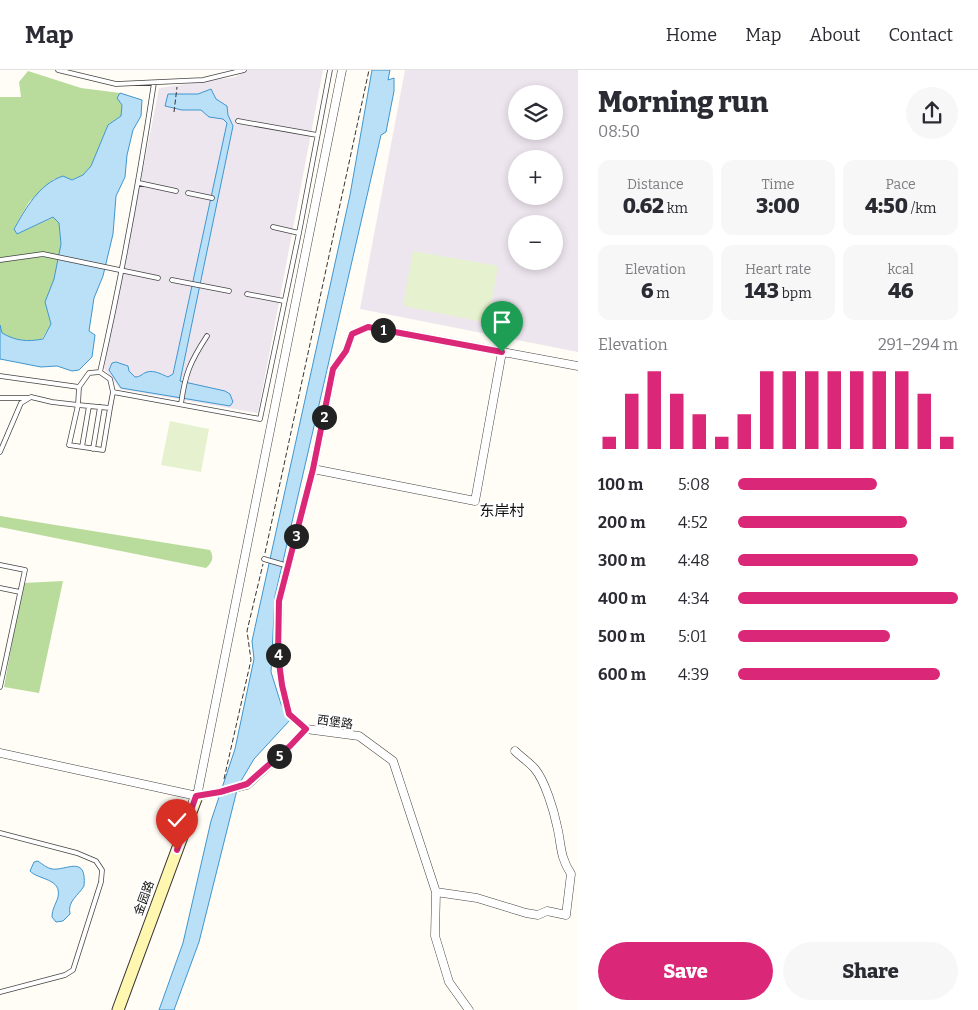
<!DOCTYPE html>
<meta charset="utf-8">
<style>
body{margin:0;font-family:Bitter,"Noto Sans SC",serif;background:#f7f7f7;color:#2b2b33;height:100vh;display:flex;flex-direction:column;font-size:19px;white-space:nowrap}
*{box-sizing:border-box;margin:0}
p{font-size:16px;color:#7c7c81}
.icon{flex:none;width:28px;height:28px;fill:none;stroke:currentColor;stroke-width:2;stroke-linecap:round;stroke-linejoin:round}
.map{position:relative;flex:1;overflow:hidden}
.sheet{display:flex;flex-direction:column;background:#fff;width:400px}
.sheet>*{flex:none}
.tools{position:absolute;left:508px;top:15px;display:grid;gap:10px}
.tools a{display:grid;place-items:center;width:55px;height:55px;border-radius:50%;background:#fff;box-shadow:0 2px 8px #0003;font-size:25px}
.pin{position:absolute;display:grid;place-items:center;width:42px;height:42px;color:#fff;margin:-51px -21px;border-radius:50% 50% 50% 0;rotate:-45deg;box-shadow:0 0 5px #0007}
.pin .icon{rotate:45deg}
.km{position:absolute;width:25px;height:25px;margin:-12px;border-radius:50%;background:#222;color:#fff;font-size:14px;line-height:25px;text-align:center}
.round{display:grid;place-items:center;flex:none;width:52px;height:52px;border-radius:26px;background:#f7f7f7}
.summary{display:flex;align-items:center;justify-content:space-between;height:85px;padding:0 20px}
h1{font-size:28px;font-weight:800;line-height:38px}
.figures{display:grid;grid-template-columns:repeat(3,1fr);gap:8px;height:85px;padding:5px 20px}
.figures div{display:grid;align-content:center;border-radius:12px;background:#f7f7f7;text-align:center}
.figures b{font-size:21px;font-weight:800}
.figures small{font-size:14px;font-weight:400}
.figures p{font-size:14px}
.chart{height:140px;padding:10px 20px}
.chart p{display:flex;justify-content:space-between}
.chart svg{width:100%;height:90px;margin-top:5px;stroke:#db2777;stroke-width:6}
.primary-button{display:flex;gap:10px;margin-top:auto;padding:10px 20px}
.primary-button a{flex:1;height:58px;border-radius:30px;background:#db2777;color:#fff;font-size:20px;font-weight:800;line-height:58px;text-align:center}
.primary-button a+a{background:#f7f7f7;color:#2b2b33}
ul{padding:0 20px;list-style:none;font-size:16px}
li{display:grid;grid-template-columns:80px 60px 1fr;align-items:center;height:38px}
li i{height:12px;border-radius:6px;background:#db2777}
header{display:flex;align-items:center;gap:30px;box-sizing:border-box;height:70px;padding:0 25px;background:#fff;border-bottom:1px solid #e1e1e2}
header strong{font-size:24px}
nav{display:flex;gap:28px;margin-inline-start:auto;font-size:18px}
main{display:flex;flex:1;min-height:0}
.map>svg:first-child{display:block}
</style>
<header>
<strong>Map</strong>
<nav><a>Home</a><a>Map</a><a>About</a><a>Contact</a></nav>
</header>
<main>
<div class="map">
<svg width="578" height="940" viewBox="0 0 578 940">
<rect width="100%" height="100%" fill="#fffdf5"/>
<path fill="#eee6ef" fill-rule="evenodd" d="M248 0H323L258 343 120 319 104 298 159 18 235 7Z
M405 0H578V282L360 239ZM516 24H554V61H516ZM516 89H554V126H516ZM516 154H554V191H516Z"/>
<path fill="#b9dc9c" d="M28 1 81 18 120 23 117 28 122 35 121 46 108 55 91 96 83 105 71 110 54 109 29 132 14 158 17 164 54 147 59 153 61 174 54 209 45 232 51 254 42 269C27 272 16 271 2 263L0 255V27H21L19 12Z
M0 446 210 480C214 487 213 492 206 498L0 457Z
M63 511 39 623 4 617 23 513Z"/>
<path fill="#e6f2cf" d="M413 181 498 196 488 253 403 236Z
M170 351 209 359 201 402 161 395Z"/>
<path fill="#b9e0f7" stroke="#3f96cf" d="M372 0H390L388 10 394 8V21L386 62 381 65 275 526 271 602 281 634 290 650 254 689 238 716 199 872 174 940H159L183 873 211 751 235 679 254 589 252 571 350 125Z
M211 19 216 29 227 36 228 45 233 56 180 311 225 321 230 324 233 332 230 336 121 318 109 300 112 293 116 292 128 296 129 301 135 307C141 307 141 304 147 302 154 300 161 304 168 307L173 304 227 53 223 49 209 47 201 40H182L165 36 168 24H198Z
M120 23 142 30 141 46 133 60 127 85 125 107 116 126 113 164 103 206 94 228 89 261 95 265 92 287 79 300 72 301 57 296 41 297 0 289V255L2 263C16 271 27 272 43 269L51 254 45 232 54 209 61 174 59 153 53 147 17 164 14 159C26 138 39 114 63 106L72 110 83 105 91 96 108 55 121 46 122 35 117 28Z
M38 791C42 794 47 798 52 799 66 801 87 784 84 816 79 825 67 831 70 844L63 851 56 852 52 847C52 839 56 834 58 827 62 808 38 810 30 801L34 792Z"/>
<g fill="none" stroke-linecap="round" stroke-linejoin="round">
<defs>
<path id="lane" d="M58 0 116 14 203 10 244 0
M238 51 317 65
M139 113 176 121
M188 123 212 128
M273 157 299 163
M0 190 43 184 158 208
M172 210 229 221
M247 224 284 231
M100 302C122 205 139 111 154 13
M100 302 110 309 113 322 110 338 78 335 79 317 89 303Z
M0 306 79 317
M113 322 260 349 299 163 330 0
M0 328H28
M181 334C185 304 190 292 207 266
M82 377 89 336
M93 379 100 337
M0 382 21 333 31 327 52 332 78 335 69 375 103 380 110 338
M264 489 288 496
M0 495 25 500 0 617
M0 518 20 522
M0 763 77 783 96 791 102 800 101 812 73 900 65 905 0 922"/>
<path id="street" d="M313 399 475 431 502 282
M306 659 289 644 282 615 278 585 279 531 313 399 333 299 346 281 352 264 368 257 578 296
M0 683 197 726 220 722 247 715 290 676 306 659 359 666 393 691 436 822 435 866 449 912 469 940
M197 726 342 0
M436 822 477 828 526 843 538 845 547 841 566 845 571 804C559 785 562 776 557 756 554 741 545 711 535 699 529 692 521 687 515 681"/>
<path id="secondary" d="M118 940 197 726"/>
</defs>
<use href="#lane" stroke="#444" stroke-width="5.5"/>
<use href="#street" stroke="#444" stroke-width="9"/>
<use href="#secondary" stroke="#333" stroke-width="13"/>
<path stroke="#333" stroke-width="1" stroke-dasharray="5 2.5" stroke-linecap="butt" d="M174 42 177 17
M265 483 369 0
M224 709 251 590 247 561 263 494"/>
<use href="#lane" stroke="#fff" stroke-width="4"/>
<use href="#street" stroke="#fff" stroke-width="8"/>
<use href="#secondary" stroke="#fff6b0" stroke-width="11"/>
</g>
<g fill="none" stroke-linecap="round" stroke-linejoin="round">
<defs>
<path id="route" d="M177 780 196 726 220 722 247 714 290 676 306 659 289 644 282 615 278 585 279 531 313 399 333 299 346 281 352 264 368 257 502 282"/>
</defs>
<use href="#route" stroke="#fff" stroke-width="10"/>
<use href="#route" stroke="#db2777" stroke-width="6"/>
</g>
<g text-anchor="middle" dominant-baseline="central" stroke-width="5" stroke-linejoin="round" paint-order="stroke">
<g font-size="12" fill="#111" stroke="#fff">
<text transform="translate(335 652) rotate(8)">西堡路</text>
<text transform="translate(144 828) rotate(-70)">金园路</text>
</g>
<g font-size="15" fill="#111" stroke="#fff">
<text x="502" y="441">东岸村</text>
</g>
</g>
</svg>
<div class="tools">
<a><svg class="icon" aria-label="layers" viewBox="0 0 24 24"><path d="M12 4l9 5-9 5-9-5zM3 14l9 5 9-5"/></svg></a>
<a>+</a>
<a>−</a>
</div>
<div class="pin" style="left:502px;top:282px;background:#1e9e55"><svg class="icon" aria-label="arrive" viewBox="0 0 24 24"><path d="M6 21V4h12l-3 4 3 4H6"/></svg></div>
<div class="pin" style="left:177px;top:780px;background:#d93025"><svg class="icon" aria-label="check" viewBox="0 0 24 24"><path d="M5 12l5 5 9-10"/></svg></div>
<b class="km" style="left:383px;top:260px">1</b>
<b class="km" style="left:324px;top:347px">2</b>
<b class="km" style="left:296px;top:466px">3</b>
<b class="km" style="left:278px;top:585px">4</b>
<b class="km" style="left:279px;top:686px">5</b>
</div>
<section class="sheet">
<div class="summary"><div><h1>Morning run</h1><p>08:50</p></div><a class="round"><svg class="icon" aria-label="share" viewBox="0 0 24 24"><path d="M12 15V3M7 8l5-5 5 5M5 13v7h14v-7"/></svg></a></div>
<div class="figures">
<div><p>Distance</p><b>0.62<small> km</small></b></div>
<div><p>Time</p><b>3:00</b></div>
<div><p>Pace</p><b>4:50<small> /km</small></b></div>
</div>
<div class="figures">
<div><p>Elevation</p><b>6<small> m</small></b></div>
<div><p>Heart rate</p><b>143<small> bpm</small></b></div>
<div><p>kcal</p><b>46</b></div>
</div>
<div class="chart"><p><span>Elevation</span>291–294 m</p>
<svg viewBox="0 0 160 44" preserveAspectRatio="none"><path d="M5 44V38M15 44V17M25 44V6M35 44V17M45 44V27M55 44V38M65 44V27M75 44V6M85 44V6M95 44V6M105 44V6M115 44V6M125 44V6M135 44V6M145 44V17M155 44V38"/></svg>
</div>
<ul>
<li><b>100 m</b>5:08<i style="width:63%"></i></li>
<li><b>200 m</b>4:52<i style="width:77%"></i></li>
<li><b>300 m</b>4:48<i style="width:82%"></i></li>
<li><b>400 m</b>4:34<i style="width:100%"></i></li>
<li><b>500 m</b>5:01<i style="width:69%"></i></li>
<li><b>600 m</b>4:39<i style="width:92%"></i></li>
</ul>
<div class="primary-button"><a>Save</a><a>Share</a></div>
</section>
</main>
